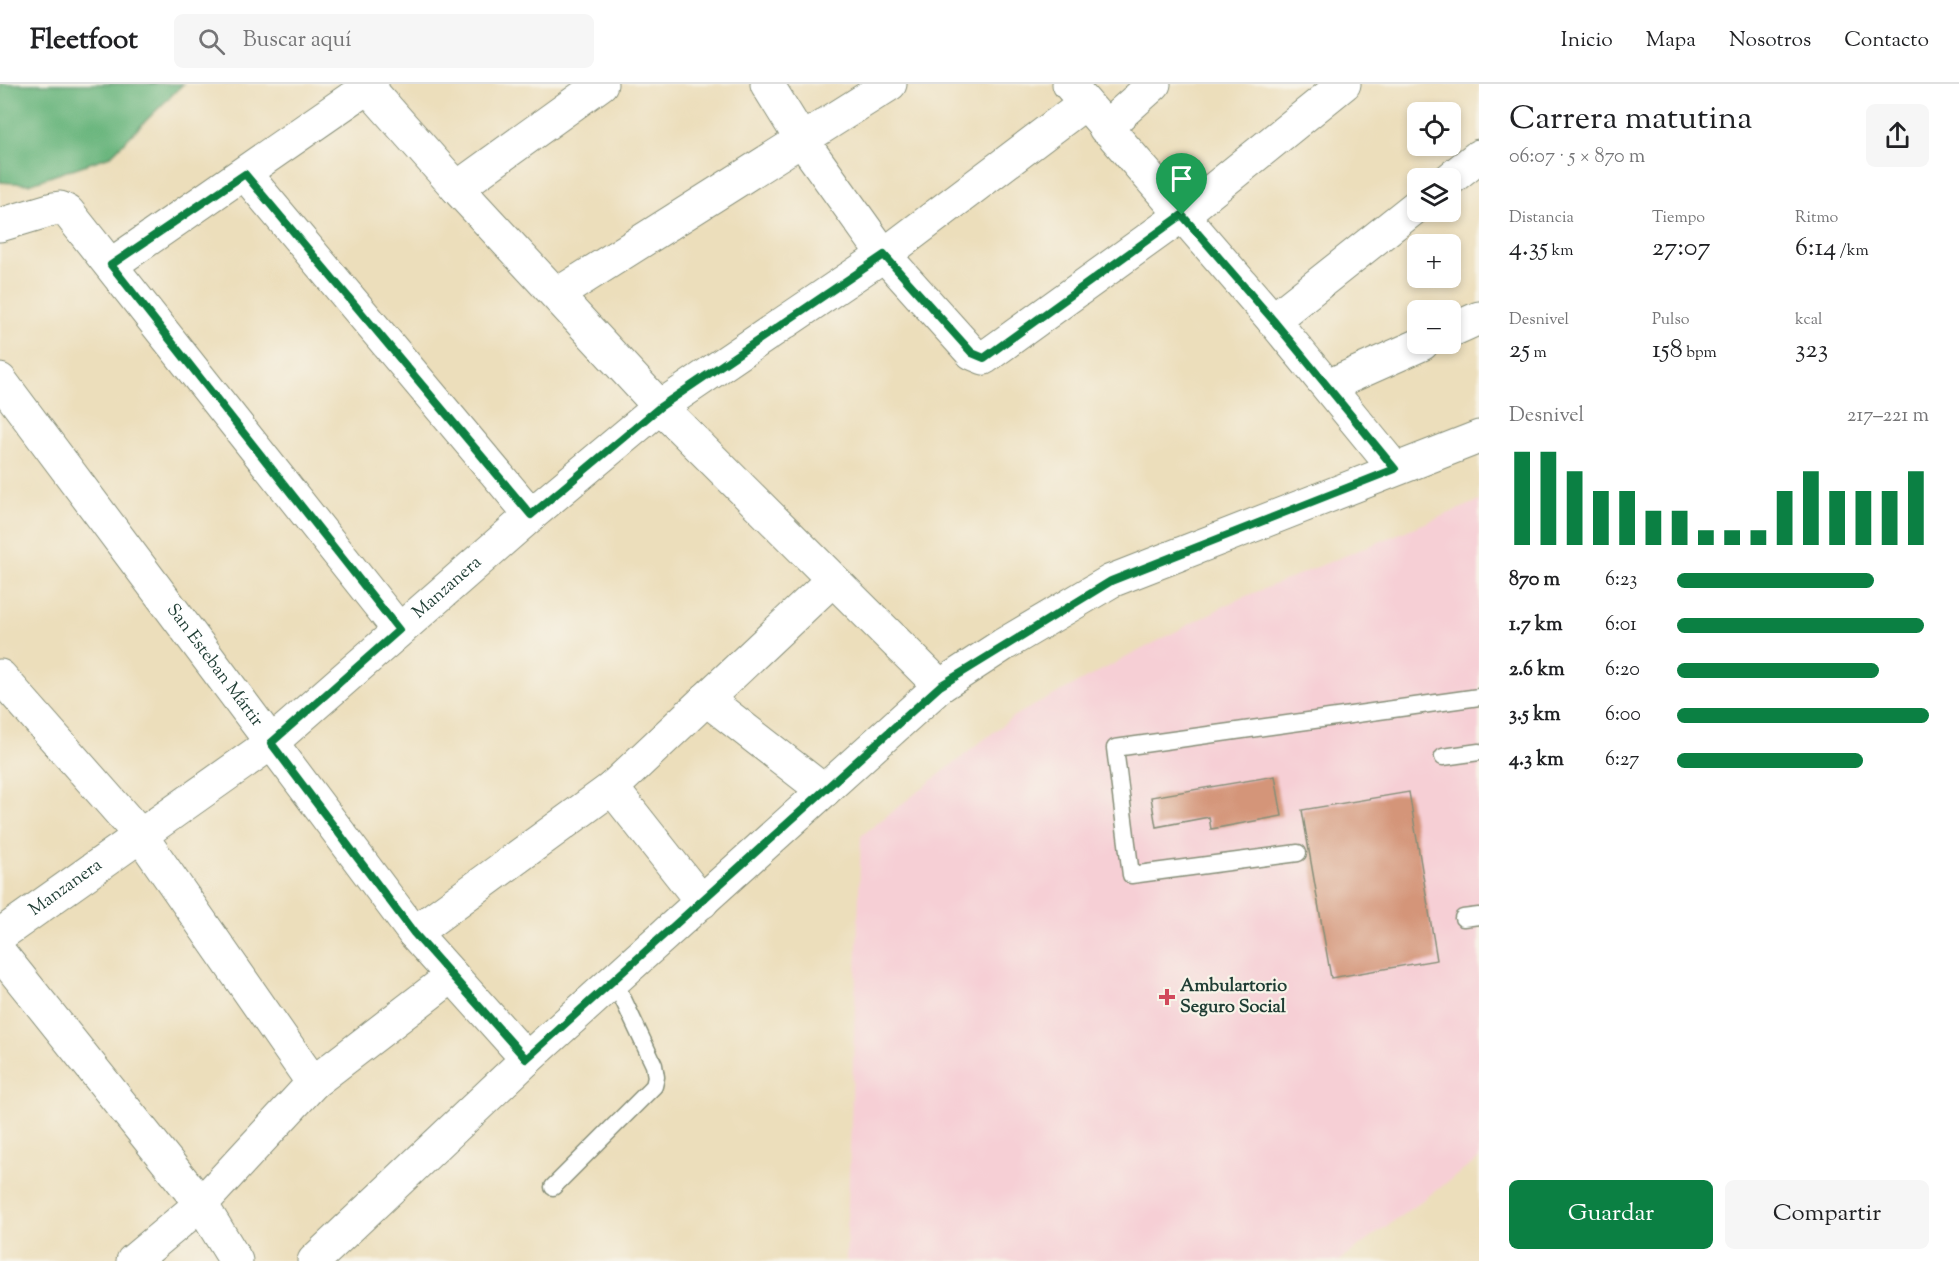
<!DOCTYPE html>
<html lang="es">
<meta charset="utf-8">
<style>
body{margin:0;font-family:"Sorts Mill Goudy",serif;background:#f6f6f6;color:#202124;height:100vh;display:flex;flex-direction:column;font-size:22px;white-space:nowrap}
*{box-sizing:border-box;margin:0}
p{font-size:20px;color:#757577}
.icon{flex:none;width:33px;height:33px;fill:none;stroke:currentColor;stroke-width:2;stroke-linecap:round;stroke-linejoin:round}
.map{position:relative;flex:1;overflow:hidden}
.drawer{display:flex;flex-direction:column;background:#fff;width:480px}
.drawer>*{flex:none}
.controls{position:absolute;left:1407px;top:18px;display:grid;gap:12px}
.controls a{display:grid;place-items:center;width:54px;height:54px;border-radius:9px;background:#fff;box-shadow:0 3px 9px #0003;font-size:30px}
.pin{position:absolute;display:grid;place-items:center;width:51px;height:51px;color:#fff;margin:-62px -26px;border-radius:50% 50% 50% 0;rotate:-45deg;box-shadow:0 0 6px #0007}
.pin .icon{rotate:45deg}
.round{display:grid;place-items:center;flex:none;width:63px;height:63px;border-radius:9px;background:#f6f6f6}
.headline{display:flex;align-items:center;justify-content:space-between;height:102px;padding:0 30px}
h1{font-size:33px;font-weight:600;line-height:45px}
.metrics{display:grid;grid-template-columns:repeat(3,1fr);gap:9px;height:102px;padding:6px 30px}
.metrics div{display:grid;align-content:center}
.metrics b{font-size:26px;font-weight:600}
.metrics small{font-size:16px;font-weight:400}
.metrics p{font-size:16px}
.chart{height:168px;padding:12px 30px}
.chart p{display:flex;justify-content:space-between}
.chart svg{width:100%;height:108px;margin-top:6px;stroke:#0b8043;stroke-width:6}
.action{display:flex;gap:12px;margin-top:auto;padding:12px 30px}
.action a{flex:1;height:69px;border-radius:9px;background:#0b8043;color:#fff;font-size:24px;font-weight:600;line-height:69px;text-align:center}
.action a+a{background:#f6f6f6;color:#202124}
ul{padding:0 30px;list-style:none;font-size:20px}
li{display:grid;grid-template-columns:96px 72px 1fr;align-items:center;height:45px}
li i{height:15px;border-radius:8px;background:#0b8043}
header{display:flex;align-items:center;gap:36px;box-sizing:border-box;height:84px;padding:0 30px;background:#fff;border-bottom:2px solid #e0e0e0}
header strong{font-size:28px}
nav{display:flex;gap:33px;margin-inline-start:auto;font-size:21px}
.search{width:420px;height:54px;background:#f6f6f6;display:flex;align-items:center;gap:15px;box-sizing:border-box;padding:0 21px;border-radius:9px;color:#757577;font-size:22px}
main{display:flex;flex:1;min-height:0}
.map>svg:first-child{display:block}
</style>
<header>
<strong>Fleetfoot</strong>
<div class="search"><svg class="icon" aria-label="search" viewBox="0 0 24 24"><circle cx="10" cy="10" r="6"/><path d="M15 15l6 6"/></svg>Buscar aquí</div>
<nav><a>Inicio</a><a>Mapa</a><a>Nosotros</a><a>Contacto</a></nav>
</header>
<main>
<div class="map">
<svg width="1479" height="1177" viewBox="0 0 1479 1177">
<rect width="100%" height="100%" fill="#f7f3e8"/>
<filter id="ink" filterUnits="userSpaceOnUse"><feTurbulence type="fractalNoise" baseFrequency=".0167" numOctaves="2"/><feDisplacementMap in="SourceGraphic" scale="12" xChannelSelector="R" yChannelSelector="G"/><feConvolveMatrix kernelMatrix="1 2 1 2 8 2 1 2 1" color-interpolation-filters="sRGB"/></filter>
<filter id="wash" filterUnits="userSpaceOnUse"><feTurbulence type="fractalNoise" baseFrequency=".008" numOctaves="4" result="noise"/><feDisplacementMap in="SourceGraphic" scale="24" xChannelSelector="R" yChannelSelector="G"/><feGaussianBlur stdDeviation="1.35" result="paint"/><feColorMatrix in="noise" values="0 0 0 0 0 0 0 0 0 0 0 0 0 0 0 0 0 1.4 0 .05"/><feComposite in="paint" operator="in"/></filter>
<g filter="url(#wash)">
<rect width="100%" height="100%" fill="#ecdebb"/>
<path fill="#f6cfd5" d="M1479 417V1075L1339 1177H846L861 752 1014 632 1234 517Z"/>
<path fill="#6ab67e" stroke="#447a59" stroke-width="1.5" d="M0 0H183L110 72 29 100 0 98Z"/>
<g id="blocks">
<path fill="#d49579" d="M1275 692 1282 732 1211 745 1209 733 1156 743 1151 713Z
M1409 708 1437 876 1331 894 1302 726Z"/>
</g>
</g>
<g filter="url(#ink)">
<use href="#blocks" fill-opacity="0" stroke="#868e78" stroke-width="1.5"/>
<g fill="none" stroke-linecap="round" stroke-linejoin="round">
<defs>
<path id="service" d="M1443 673 1479 668
M1298 769 1131 791 1115 664 1479 613
M1463 834 1479 832
M553 1103 654 1002 656 993 654 981 614 896"/>
<g id="minor">
<path d="M365 0 457 104 660 323 940 602"/>
<path d="M767 0 801 55 884 171 972 269 984 274 1182 131 1344 0"/>
<path d="M1069 0 1273 236 1395 385"/>
<path d="M1105 44 1154 0"/>
<path d="M245 90 531 431"/>
<path d="M1450 95 1479 72"/>
<path d="M457 104 601 0"/>
<path d="M0 141 53 125 60 124 68 128 399 546"/>
<path d="M111 181 372 0"/>
<path d="M558 210 890 0"/>
<path d="M1273 236 1418 121"/>
<path d="M1450 247 1479 234"/>
<path id="s1" d="M0 296 414 849 527 975"/>
<path d="M1328 302 1422 260"/>
<path d="M0 592 141 752 313 999 201 1120 133 1177"/>
<path d="M706 615 824 707"/>
<path d="M612 704 702 818"/>
<path d="M414 849 612 704 832 496"/>
<path id="s2" d="M0 851 271 659 531 431 660 323 884 171 1085 19"/>
<path d="M0 869 201 1120 236 1177"/>
<path d="M313 999 452 892"/>
</g>
<path id="tertiary" d="M314 1177 527 975 940 602 1003 561 1111 497 1479 353"/>
</defs>
<use href="#service" stroke="#868e78" stroke-width="19"/>
<use href="#minor" stroke="#868e78" stroke-width="35"/>
<use href="#tertiary" stroke="#868e78" stroke-width="35"/>
<use href="#service" stroke="#fff" stroke-width="16"/>
<use href="#minor" stroke="#fff" stroke-width="33"/>
<use href="#tertiary" stroke="#fff" stroke-width="33"/>
</g>
</g>
<g fill="none" stroke-linecap="round" stroke-linejoin="round" filter="url(#ink)">
<defs>
<path id="route" d="M245 90 531 431 660 323 884 171 972 269 984 274 1182 131 1273 236 1395 385 1111 497 940 602 526 975 414 849 271 659 399 546 111 181Z"/>
</defs>
<use href="#route" stroke="#fff" stroke-width="12"/>
<use href="#route" stroke="#0b8043" stroke-width="8"/>
</g>
<path fill="#d1495b" stroke="#f7f3e8" stroke-width="2" d="M1164 904h6v6h6v6h-6v6h-6v-6h-6v-6h6z"/>
<g text-anchor="middle" dominant-baseline="central" stroke-width="4.5" stroke-linejoin="round" paint-order="stroke">
<g font-size="18" fill="#1f3d34" stroke="#f7f3e8">
<text stroke="none"><textPath href="#s2" startOffset="567">Manzanera</textPath></text>
<text stroke="none"><textPath href="#s1" startOffset="357">San Esteban Mártir</textPath></text>
<text stroke="none"><textPath href="#s2" startOffset="81">Manzanera</textPath></text>
</g>
<g font-size="18" font-weight="bold" fill="#1f3d34" stroke="#f7f3e8" text-anchor="start">
<text x="1180" y="903">Ambulartorio<tspan x="1180" dy="21">Seguro Social</tspan></text>
</g>
</g>
</svg>
<div class="controls">
<a><svg class="icon" aria-label="locate" viewBox="0 0 24 24"><circle cx="12" cy="12" r="6"/><path d="M12 2v4M12 18v4M2 12h4M18 12h4"/></svg></a>
<a><svg class="icon" aria-label="layers" viewBox="0 0 24 24"><path d="M12 4l9 5-9 5-9-5zM3 14l9 5 9-5"/></svg></a>
<a>+</a>
<a>−</a>
</div>
<div class="pin" style="left:1182px;top:131px;background:#1e9e55"><svg class="icon" aria-label="arrive" viewBox="0 0 24 24"><path d="M6 21V4h12l-3 4 3 4H6"/></svg></div>
</div>
<section class="drawer">
<div class="headline"><div><h1>Carrera matutina</h1><p>06:07 · 5 × 870 m</p></div><a class="round"><svg class="icon" aria-label="share" viewBox="0 0 24 24"><path d="M12 15V3M7 8l5-5 5 5M5 13v7h14v-7"/></svg></a></div>
<div class="metrics">
<div><p>Distancia</p><b>4.35<small> km</small></b></div>
<div><p>Tiempo</p><b>27:07</b></div>
<div><p>Ritmo</p><b>6:14<small> /km</small></b></div>
</div>
<div class="metrics">
<div><p>Desnivel</p><b>25<small> m</small></b></div>
<div><p>Pulso</p><b>158<small> bpm</small></b></div>
<div><p>kcal</p><b>323</b></div>
</div>
<div class="chart"><p><span>Desnivel</span>217–221 m</p>
<svg viewBox="0 0 160 44" preserveAspectRatio="none"><path d="M5 44V6M15 44V6M25 44V14M35 44V22M45 44V22M55 44V30M65 44V30M75 44V38M85 44V38M95 44V38M105 44V22M115 44V14M125 44V22M135 44V22M145 44V22M155 44V14"/></svg>
</div>
<ul>
<li><b>870 m</b>6:23<i style="width:78%"></i></li>
<li><b>1.7 km</b>6:01<i style="width:98%"></i></li>
<li><b>2.6 km</b>6:20<i style="width:80%"></i></li>
<li><b>3.5 km</b>6:00<i style="width:100%"></i></li>
<li><b>4.3 km</b>6:27<i style="width:74%"></i></li>
</ul>
<div class="action"><a>Guardar</a><a>Compartir</a></div>
</section>
</main>
